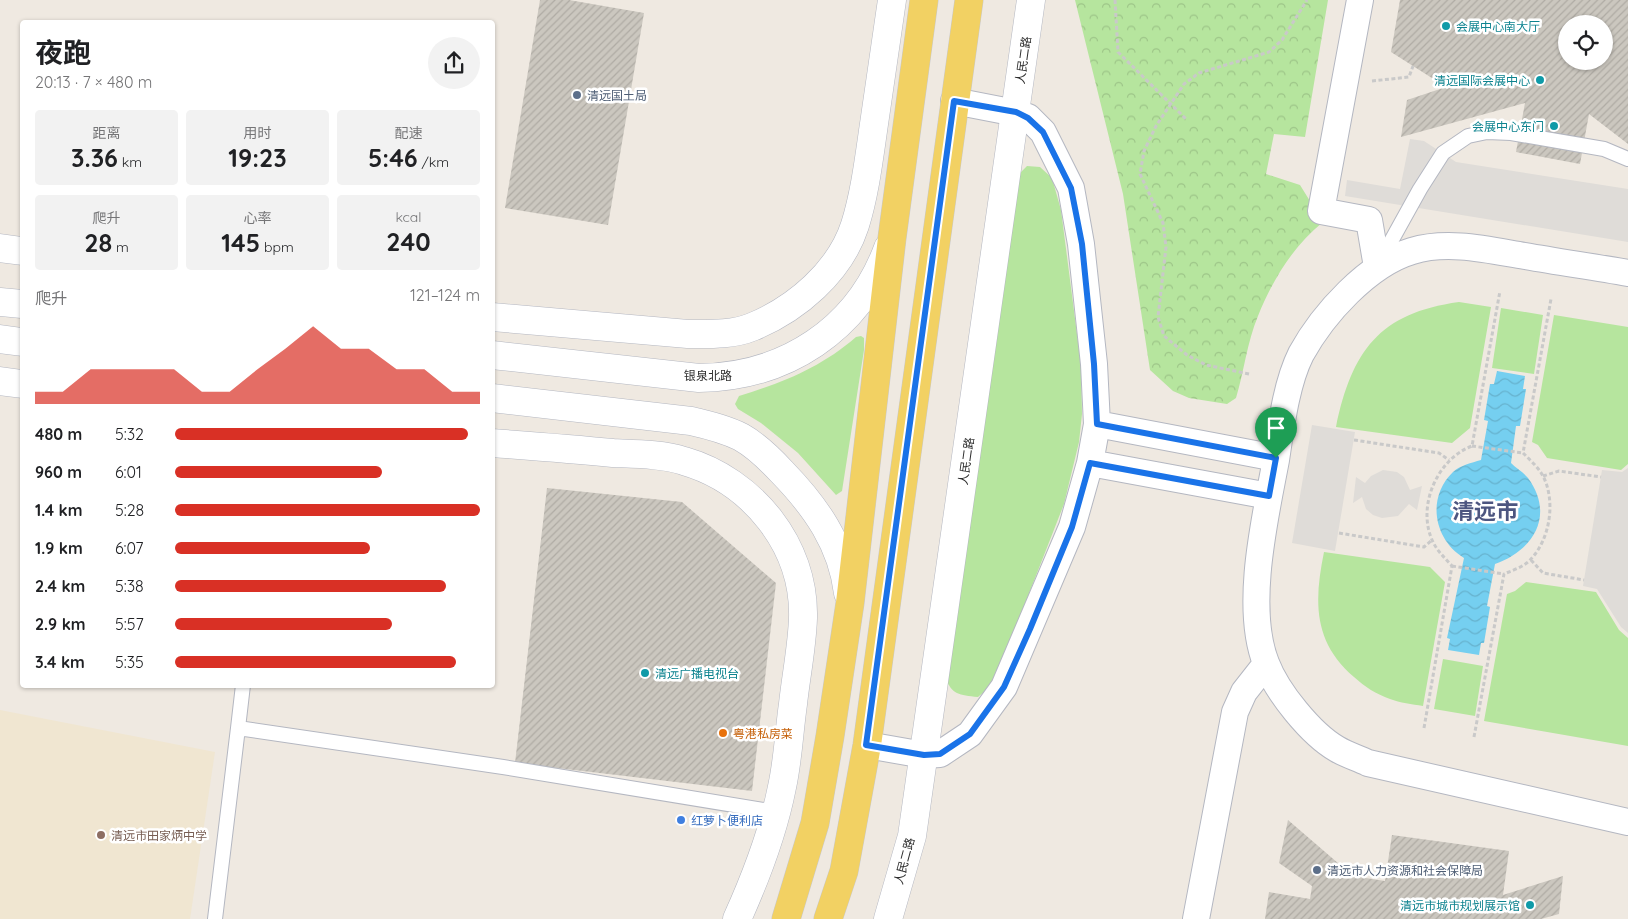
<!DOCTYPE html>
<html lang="zh">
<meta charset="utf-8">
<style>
body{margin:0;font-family:Quicksand,"Noto Sans SC",sans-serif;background:#f2f2f2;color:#202124;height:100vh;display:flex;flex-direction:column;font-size:19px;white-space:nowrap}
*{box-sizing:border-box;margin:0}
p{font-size:16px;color:#757577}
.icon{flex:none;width:28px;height:28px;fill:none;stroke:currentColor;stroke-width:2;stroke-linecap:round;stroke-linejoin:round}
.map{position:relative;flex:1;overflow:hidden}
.drawer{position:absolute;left:20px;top:20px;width:475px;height:668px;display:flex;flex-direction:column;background:#fff;border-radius:5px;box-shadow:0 1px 4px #0004}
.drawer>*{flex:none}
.tools{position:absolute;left:1558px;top:15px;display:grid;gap:10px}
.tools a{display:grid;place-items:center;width:55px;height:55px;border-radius:50%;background:#fff;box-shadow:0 1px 4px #0004;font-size:25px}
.pin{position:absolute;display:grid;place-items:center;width:42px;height:42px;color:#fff;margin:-51px -21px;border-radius:50% 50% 50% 0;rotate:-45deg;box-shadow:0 0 5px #0007}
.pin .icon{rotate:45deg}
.round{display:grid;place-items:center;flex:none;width:52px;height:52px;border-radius:26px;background:#f2f2f2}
.summary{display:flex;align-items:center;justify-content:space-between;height:85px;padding:0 15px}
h1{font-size:28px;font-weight:700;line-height:38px}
.metrics{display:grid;grid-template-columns:repeat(3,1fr);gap:8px;height:85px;padding:5px 15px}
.metrics div{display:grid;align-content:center;border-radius:5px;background:#f2f2f2;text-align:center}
.metrics b{font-size:25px;font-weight:700}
.metrics small{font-size:14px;font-weight:400}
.metrics p{font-size:14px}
.chart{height:140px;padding:10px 15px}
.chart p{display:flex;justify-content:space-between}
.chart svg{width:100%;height:90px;margin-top:5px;fill:#d93025;opacity:.7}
ul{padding:0 15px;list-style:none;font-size:16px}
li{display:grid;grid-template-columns:80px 60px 1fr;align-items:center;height:38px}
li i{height:12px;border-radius:6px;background:#d93025}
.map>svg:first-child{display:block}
</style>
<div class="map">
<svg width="1628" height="919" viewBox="0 0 1628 919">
<defs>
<pattern id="park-crowns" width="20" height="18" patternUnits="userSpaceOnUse" patternTransform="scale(1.25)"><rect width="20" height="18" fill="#b6e59e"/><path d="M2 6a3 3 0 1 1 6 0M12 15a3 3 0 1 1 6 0" fill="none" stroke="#9dc588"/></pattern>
<pattern id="water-waves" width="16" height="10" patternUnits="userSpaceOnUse" patternTransform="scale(1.25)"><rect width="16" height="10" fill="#75cff0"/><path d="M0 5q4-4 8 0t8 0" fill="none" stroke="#66b2ce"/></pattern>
<pattern id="building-hatch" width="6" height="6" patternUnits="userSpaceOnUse" patternTransform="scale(1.25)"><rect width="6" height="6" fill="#cbc7bf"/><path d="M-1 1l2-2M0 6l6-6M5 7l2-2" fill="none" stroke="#afaba4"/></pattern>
</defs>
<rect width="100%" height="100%" fill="#efe9e1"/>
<path fill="#f0e6d1" d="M0 710 215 752 190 919H0Z"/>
<path fill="#b6e59e" d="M1027 166 1040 167 1052 178 1061 210 1081 365 1082 414 1079 442 1064 504 994 683 978 697C959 695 952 695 945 677L1016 177Z
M1459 302 1491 307 1470 428 1452 443 1336 427C1352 351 1379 313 1459 302Z
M1501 308 1543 315 1534 374 1492 368Z
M1554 315 1628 327V464L1621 470 1547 458 1538 445 1532 442Z
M861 336 864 338V350L842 491 836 495 798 453 761 423 738 409 735 404 739 396C784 382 820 368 856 337Z
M1324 552 1430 567 1445 582 1423 706C1412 704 1400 703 1390 699 1376 694 1365 687 1354 677 1313 642 1314 601 1324 552Z
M1526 582 1596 592 1619 630 1628 638V746L1484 721 1507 594 1515 591Z
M1443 659 1483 666 1475 716 1434 709Z"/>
<path fill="url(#park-crowns)" d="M1075 0H1328L1305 137 1274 134 1266 174 1300 185 1323 222C1293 246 1272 281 1258 316 1247 342 1244 372 1236 398L1227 404 1189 398 1173 391 1150 370 1123 194Z"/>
<path fill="#dfdcd8" d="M1410 139 1424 141 1456 162 1628 189V242L1345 196 1347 180 1400 189Z
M1312 425 1355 432 1335 551 1292 543Z
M1628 468V633L1621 627 1597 589 1583 586 1602 470 1622 472Z
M1383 470 1397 472 1404 477 1410 490 1422 486 1417 510 1409 504 1398 516 1382 518 1373 515 1366 509 1362 497 1353 503 1356 477 1365 483 1371 476Z"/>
<path fill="url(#water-waves)" d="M1497 371 1525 376 1523 389H1526L1520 426H1516L1511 463C1516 468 1523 472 1528 478 1555 515 1534 550 1495 564L1487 606 1490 607 1484 643H1481L1479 655 1448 650 1450 639 1447 638 1464 558C1434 540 1426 498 1453 472 1461 465 1471 463 1481 460L1488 421 1484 420 1490 384H1494Z"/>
<path fill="url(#building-hatch)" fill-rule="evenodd" d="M540 0H569L644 13 608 225 505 208Z
M1400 0H1628V144L1589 114 1580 164 1516 152 1525 103 1401 137 1407 100 1446 87 1391 52ZM1566 24H1604V61H1566Z
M547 488 682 502 776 583 752 791 515 763Z
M1288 820 1353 876 1385 881 1392 835 1509 851 1503 895 1563 876 1559 914 1541 919H1265L1269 892 1310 899 1312 886 1279 863Z"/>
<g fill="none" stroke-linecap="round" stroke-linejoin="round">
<defs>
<path id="service" d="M1379 263 1420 189 1443 153 1468 136 1487 132 1511 133 1604 149 1628 159
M243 685 238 728 503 767 776 812
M215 919 238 728"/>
<path id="minor" d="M1360 0 1321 211 1369 220 1377 267
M1628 273C1594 267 1559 262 1525 256 1489 250 1448 240 1412 251 1368 264 1323 314 1301 354 1286 384 1281 427 1276 460 1265 518 1244 607 1266 663 1277 692 1311 734 1337 749 1347 755 1358 758 1368 763L1628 822
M1097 424 1276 458
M1090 463 1269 496
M867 745 924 755 940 754 970 734 1004 687 1072 527 1090 463 1097 424 1094 364 1081 244 1071 188 1043 132 1028 117 1016 113 954 101
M1196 919 1235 712 1244 692 1266 664"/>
<path id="tertiary" d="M0 248 22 251
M492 317 688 334C709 334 733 335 752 327 796 309 840 272 855 225 865 193 869 158 874 124 880 83 886 41 892 0"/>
<path id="secondary" d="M0 302 22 304
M0 339 22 342
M492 355 699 378C785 377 858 330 888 248
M0 381 22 384
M492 398 691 421C709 425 725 429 741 437 757 446 770 459 782 472 816 507 842 544 848 593
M492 443C533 446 573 449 613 453 636 454 662 454 684 461 753 481 805 546 803 618 802 647 796 676 793 704 789 732 788 760 782 787 773 833 756 877 737 919
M888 919 912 836 1031 0"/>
<path id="primary" d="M786 919 815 823 830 736 850 603 892 238 924 0
M828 919 844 871 867 745 969 0"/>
</defs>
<use href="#service" stroke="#b4b7c1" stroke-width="16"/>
<use href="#minor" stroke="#b4b7c1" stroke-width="28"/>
<use href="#tertiary" stroke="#b4b7c1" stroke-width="29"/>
<use href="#secondary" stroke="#b4b7c1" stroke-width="29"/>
<use href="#primary" stroke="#c9c9c9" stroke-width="29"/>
<path stroke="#c9c9c9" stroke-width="3" stroke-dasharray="4 2.5" stroke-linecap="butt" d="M1115 0 1118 52 1186 119
M1372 81 1409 77 1413 66
M1249 374 1206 365 1187 355 1164 336 1158 317 1166 247 1163 223 1140 174 1144 151 1156 126 1184 84 1199 73 1269 52 1282 40 1307 0
M1354 440 1439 453 1449 460
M1472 446 1523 453
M1543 476 1559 471 1601 477
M1339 533 1424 547 1432 540
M1531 560 1543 573 1584 580
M1452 566 1504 574
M1424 728 1452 566C1445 558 1438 552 1433 542 1416 507 1437 459 1472 446L1500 291
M1474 737 1504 574C1513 570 1524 567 1531 559 1550 539 1556 501 1543 476 1538 467 1530 460 1523 453L1551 299"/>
<use href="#service" stroke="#fff" stroke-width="14"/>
<use href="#minor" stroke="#fff" stroke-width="26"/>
<use href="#tertiary" stroke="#fff" stroke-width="28"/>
<use href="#secondary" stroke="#fff" stroke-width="28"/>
<use href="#primary" stroke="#f2d163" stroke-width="28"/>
</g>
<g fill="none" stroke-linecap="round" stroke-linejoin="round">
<defs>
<path id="route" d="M954 101 1016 112 1028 118 1043 132 1071 188 1082 244 1094 364 1097 424 1276 458 1269 496 1090 463 1072 527 1030 629 1004 687 970 734 940 754 924 755 866 745Z"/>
</defs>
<use href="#route" stroke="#fff" stroke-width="10"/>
<use href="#route" stroke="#1a73e8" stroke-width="6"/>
</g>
<g fill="#0f9aa8" stroke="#fff" stroke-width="2">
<circle cx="1446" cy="26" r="5"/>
<circle cx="1540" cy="80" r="5"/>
<circle cx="1554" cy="126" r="5"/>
<circle cx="645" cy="673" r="5"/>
<circle cx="1530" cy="905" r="5"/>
</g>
<g fill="#5c6f8a" stroke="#fff" stroke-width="2">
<circle cx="577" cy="95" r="5"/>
<circle cx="1317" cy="870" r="5"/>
</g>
<circle fill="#e8710a" stroke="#fff" stroke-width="2" cx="723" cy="733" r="5"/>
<circle fill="#3f7fe0" stroke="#fff" stroke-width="2" cx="681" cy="820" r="5"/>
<circle fill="#8d6e63" stroke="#fff" stroke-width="2" cx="101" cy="835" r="5"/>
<g text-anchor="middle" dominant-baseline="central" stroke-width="5" stroke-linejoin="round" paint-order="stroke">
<g font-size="12" fill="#0d838f" stroke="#fff" text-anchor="end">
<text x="1456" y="26" text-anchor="start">会展中心南大厅</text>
<text x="1530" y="80">清远国际会展中心</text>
<text x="1544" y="126">会展中心东门</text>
<text x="655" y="673" text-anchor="start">清远广播电视台</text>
<text x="1520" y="905">清远市城市规划展示馆</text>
</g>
<g font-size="12" fill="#2e2e2e" stroke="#fff">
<text transform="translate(1023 60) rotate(-82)">人民二路</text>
<text x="708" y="375">银泉北路</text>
<text transform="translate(966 461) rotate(-82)">人民二路</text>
<text transform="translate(904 861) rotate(-75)">人民二路</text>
</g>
<g font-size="12" fill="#4e5e75" stroke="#fff" text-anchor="start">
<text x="587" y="95">清远国土局</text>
<text x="1327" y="870">清远市人力资源和社会保障局</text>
</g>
<g font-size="12" fill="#c56008" stroke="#fff" text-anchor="start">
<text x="733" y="733">粤港私房菜</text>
</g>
<g font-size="12" fill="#366cbe" stroke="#fff" text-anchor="start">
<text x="691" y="820">红萝卜便利店</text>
</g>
<g font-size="12" fill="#785e54" stroke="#fff" text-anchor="start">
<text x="111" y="835">清远市田家炳中学</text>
</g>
<g font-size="22" font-weight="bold" fill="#4d5680" stroke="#fff">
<text x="1485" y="511">清远市</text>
</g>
</g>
</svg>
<div class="tools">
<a><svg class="icon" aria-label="locate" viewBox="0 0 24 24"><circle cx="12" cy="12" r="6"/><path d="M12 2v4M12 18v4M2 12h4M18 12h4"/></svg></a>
</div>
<div class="pin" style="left:1276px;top:458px;background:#1e9e55"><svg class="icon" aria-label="arrive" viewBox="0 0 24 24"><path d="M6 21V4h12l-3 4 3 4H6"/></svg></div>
<section class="drawer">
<div class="summary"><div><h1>夜跑</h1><p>20:13 · 7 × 480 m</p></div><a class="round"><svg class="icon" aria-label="share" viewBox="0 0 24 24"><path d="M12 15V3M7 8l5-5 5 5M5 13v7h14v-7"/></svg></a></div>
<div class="metrics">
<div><p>距离</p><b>3.36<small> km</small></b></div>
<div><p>用时</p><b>19:23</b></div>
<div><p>配速</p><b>5:46<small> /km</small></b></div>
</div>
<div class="metrics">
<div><p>爬升</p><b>28<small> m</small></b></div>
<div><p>心率</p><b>145<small> bpm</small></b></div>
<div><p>kcal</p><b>240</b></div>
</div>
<div class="chart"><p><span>爬升</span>121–124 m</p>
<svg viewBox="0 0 160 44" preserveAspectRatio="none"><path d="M0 44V38L10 38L20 27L30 27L40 27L50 27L60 38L70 38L80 27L90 17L100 6L110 17L120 17L130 27L140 27L150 38L160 38V44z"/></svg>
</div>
<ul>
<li><b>480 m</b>5:32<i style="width:96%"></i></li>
<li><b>960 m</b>6:01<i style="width:68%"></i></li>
<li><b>1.4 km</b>5:28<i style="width:100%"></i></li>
<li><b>1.9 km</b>6:07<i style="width:64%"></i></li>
<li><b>2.4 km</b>5:38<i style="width:89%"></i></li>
<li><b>2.9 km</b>5:57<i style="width:71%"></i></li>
<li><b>3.4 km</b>5:35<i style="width:92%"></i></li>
</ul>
</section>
</div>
